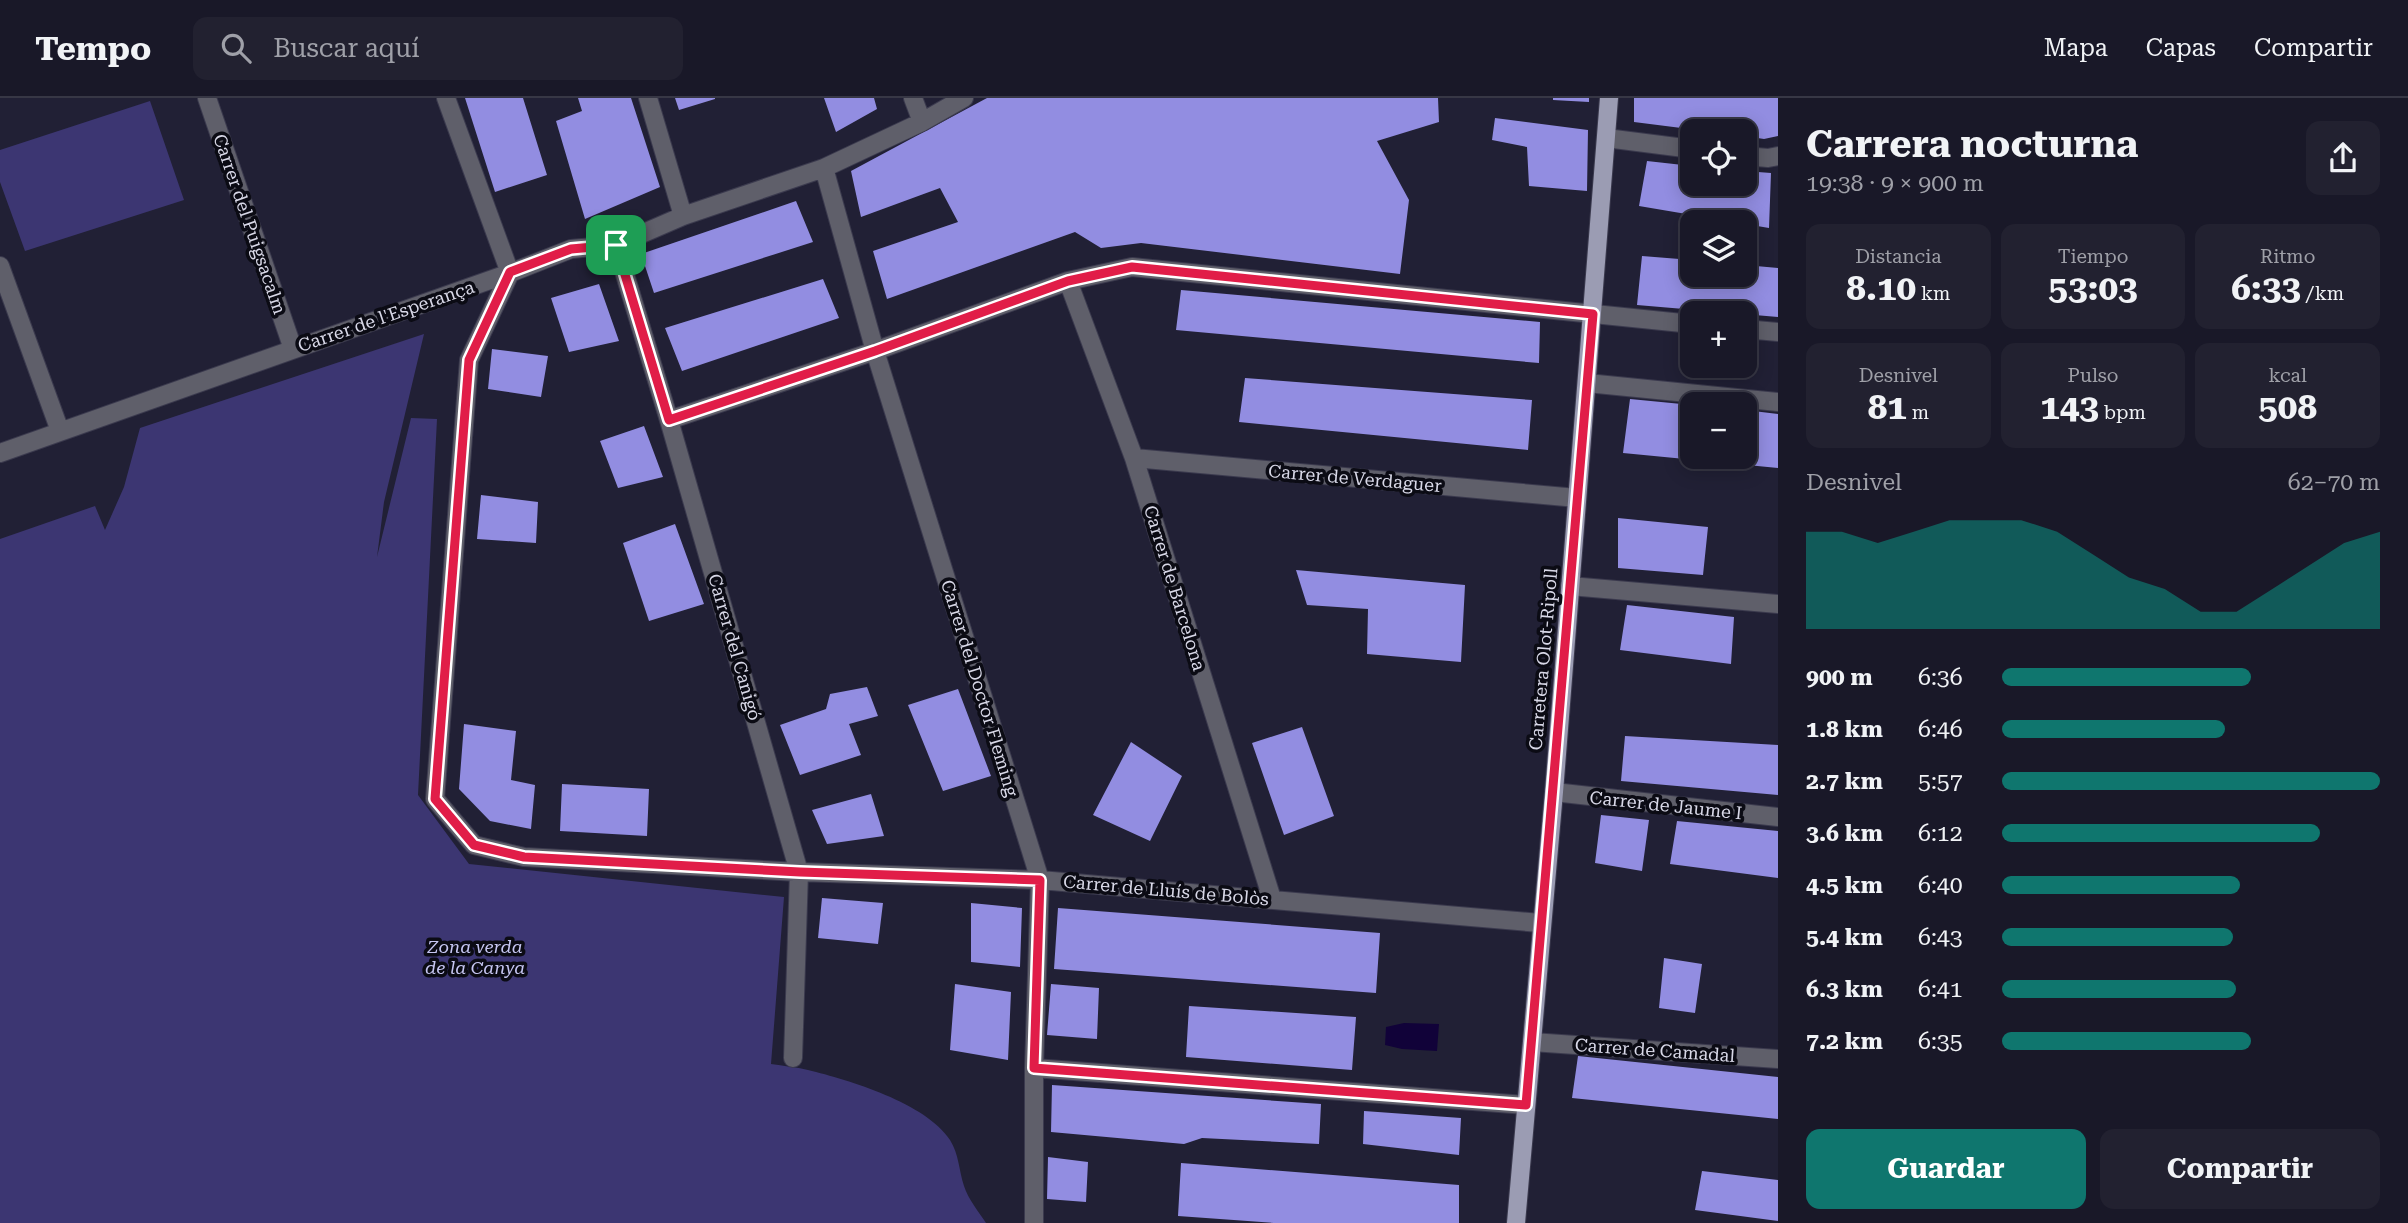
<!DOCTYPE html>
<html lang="es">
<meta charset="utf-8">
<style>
body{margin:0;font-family:"Roboto Serif",serif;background:#222130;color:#f1f3f6;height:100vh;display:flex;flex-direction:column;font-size:26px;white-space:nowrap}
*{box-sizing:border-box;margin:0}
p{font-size:23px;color:#9fa0a8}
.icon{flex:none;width:38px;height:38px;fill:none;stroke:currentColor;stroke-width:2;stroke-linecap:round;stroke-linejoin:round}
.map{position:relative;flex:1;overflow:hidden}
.sheet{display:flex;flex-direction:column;background:#191828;width:630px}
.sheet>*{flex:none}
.buttons{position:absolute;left:1680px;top:21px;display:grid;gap:14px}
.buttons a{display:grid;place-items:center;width:77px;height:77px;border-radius:14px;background:#191828;box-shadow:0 4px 18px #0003,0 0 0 2px #373745;font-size:35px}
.pin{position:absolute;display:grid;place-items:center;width:60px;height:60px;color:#fff;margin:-30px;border-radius:14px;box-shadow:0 4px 10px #0006}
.round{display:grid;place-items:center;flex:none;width:74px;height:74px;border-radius:14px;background:#222130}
.summary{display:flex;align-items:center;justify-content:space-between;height:119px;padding:0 28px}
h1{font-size:38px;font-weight:700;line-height:52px}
.metrics{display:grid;grid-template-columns:repeat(3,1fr);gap:10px;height:119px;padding:7px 28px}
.metrics div{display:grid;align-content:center;border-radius:14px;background:#222130;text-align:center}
.metrics b{font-size:35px;font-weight:700}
.metrics small{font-size:19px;font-weight:400}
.metrics p{font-size:19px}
.chart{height:196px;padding:14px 28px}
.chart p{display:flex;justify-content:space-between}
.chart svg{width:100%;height:126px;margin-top:7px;fill:#0f766e;opacity:.7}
.action{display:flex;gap:14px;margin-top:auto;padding:14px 28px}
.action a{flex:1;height:80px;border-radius:14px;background:#0f766e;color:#fff;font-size:28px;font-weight:700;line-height:80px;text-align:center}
.action a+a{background:#222130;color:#f1f3f6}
ul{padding:0 28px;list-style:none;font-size:23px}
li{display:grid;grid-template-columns:112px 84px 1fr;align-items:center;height:52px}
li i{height:18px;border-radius:9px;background:#0f766e}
header{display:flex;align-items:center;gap:42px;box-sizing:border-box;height:98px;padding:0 35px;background:#191828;border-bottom:2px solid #373745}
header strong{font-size:33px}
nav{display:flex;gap:38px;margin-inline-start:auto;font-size:24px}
.search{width:490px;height:63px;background:#222130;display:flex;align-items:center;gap:18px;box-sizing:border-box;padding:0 24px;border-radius:14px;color:#9fa0a8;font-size:26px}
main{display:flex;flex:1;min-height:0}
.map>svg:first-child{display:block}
</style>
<header>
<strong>Tempo</strong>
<div class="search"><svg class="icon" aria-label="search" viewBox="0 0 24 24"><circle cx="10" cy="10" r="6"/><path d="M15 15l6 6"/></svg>Buscar aquí</div>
<nav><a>Mapa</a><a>Capas</a><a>Compartir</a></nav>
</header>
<main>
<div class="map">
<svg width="1778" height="1125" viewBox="0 0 1778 1125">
<rect width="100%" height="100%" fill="#212035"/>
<path fill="#3c3672" d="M150 3 184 102 25 153 0 84V52Z
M424 236 384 404 377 459 411 320 437 321 418 697 469 766 784 799 771 966C783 968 796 969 808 972 849 982 926 1005 950 1042 959 1056 959 1073 964 1088 968 1101 979 1114 986 1125H0V441L95 408 105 432 124 389 140 330Z"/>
<path fill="#110239" d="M1404 925 1439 926 1437 953 1402 951 1385 947 1386 929Z"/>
<path fill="#928de1" d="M465 0H523L547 77 495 94Z
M578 0H631L660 89 585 121 556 23 582 13Z
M675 0H715V1L679 12Z
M824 0H874L877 11 836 34Z
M987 0H1438L1439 24 1377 43 1409 102 1400 176 1141 145 1101 150 1075 134 887 201 873 153 958 124 940 90 861 119 851 73Z
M1553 0H1589V4L1553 2Z
M1634 0H1778V38L1764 41 1745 38V33H1705L1634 24Z
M1495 20 1588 32 1587 93 1529 88 1527 49 1492 42Z
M1647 63 1692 68V86H1745V73L1771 75 1769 130 1639 108Z
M796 103 813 144 654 195 641 156Z
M1642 158 1692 162V177H1745V167L1778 170V219L1637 207Z
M823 181 839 220 682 273 665 230Z
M599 186 619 243 569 254 551 200Z
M1181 192 1540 224 1539 265 1176 232Z
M492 251 548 258 541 299 488 291Z
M1245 280 1532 302 1528 352 1239 324Z
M1630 301 1692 307V359H1745V312L1778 316V370L1623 355Z
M644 328 663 379 618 390 600 343Z
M481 397 538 404 536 445 477 441Z
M1618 420 1708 429 1703 477 1618 470Z
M675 426 704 506 649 523 623 445Z
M1296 472 1465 487 1461 564 1367 556 1368 511 1307 507Z
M1627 507 1734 519 1731 566 1620 552Z
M867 589 878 618 849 626 861 657 800 677 780 627 826 611 830 596Z
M958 591 991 678 943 693 908 607Z
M464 626 516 633 511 682 535 687 531 731 490 723 459 691Z
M1302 629 1334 718 1284 737 1252 645Z
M1625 638 1778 647V697L1621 683Z
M1131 644 1182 678 1150 743 1093 717Z
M562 686 649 691 647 738 560 733Z
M871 696 884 738 827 746 812 712Z
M1601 717 1649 722 1642 773 1595 765Z
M1677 723 1778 733V780L1670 766Z
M822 800 883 805 878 846 818 840Z
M971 805 1022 810 1020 869 971 864Z
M1058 810 1380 835 1376 895 1054 871Z
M1664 860 1702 866 1695 915 1659 910Z
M955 886 1011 894 1008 962 950 952Z
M1051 886 1099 890 1097 941 1047 937Z
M1189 908 1356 919 1352 972 1186 959Z
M1578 958 1778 979V1021L1572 1000Z
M1052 987 1321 1006 1319 1046 1202 1040 1184 1046 1051 1034Z
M1364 1013 1461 1020 1459 1057 1363 1046Z
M1048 1059 1088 1064 1086 1104 1047 1101Z
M1181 1065 1459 1087V1125H1274L1178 1118Z
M1702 1073 1778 1082V1123L1695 1112Z"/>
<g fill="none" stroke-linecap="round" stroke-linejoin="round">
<defs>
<path id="minor" d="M207 0 293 251
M446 0 510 175
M648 0 683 118
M913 0 922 24
M1606 40 1692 51
M1745 58 1768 60 1778 58
M824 70 875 253 1040 782 1034 970V1125
M616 147 669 322 799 774 793 960
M0 168 60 333
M510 175 469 262 435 701 474 747 524 759 799 774 1040 782 1540 825
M1068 183 1134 360 1272 801
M1745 231 1778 234
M1587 285 1778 304
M669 322 875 253 1068 183 1132 169 1692 226
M0 355 510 175 571 151 616 147 683 118 824 70 922 24 964 0
M1134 360 1577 400
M1570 488 1778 506
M1554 694 1778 719
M1532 944 1778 961
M1034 970 1526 1007"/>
<path id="major" d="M1516 1125 1554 694 1609 0"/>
</defs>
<use href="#minor" stroke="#3b3a4e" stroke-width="20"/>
<use href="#major" stroke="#3b3a4e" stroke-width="20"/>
<use href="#minor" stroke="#5f5f6a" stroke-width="18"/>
<use href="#major" stroke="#9b9cb3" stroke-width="18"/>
</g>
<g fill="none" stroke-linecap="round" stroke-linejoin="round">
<defs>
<path id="route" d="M616 147 669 322 875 253 1068 183 1132 169 1593 216 1526 1007 1034 970 1040 782 800 774 524 759 474 747 435 701 469 262 510 174 571 151Z"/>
</defs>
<use href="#route" stroke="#fff" stroke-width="14"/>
<use href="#route" stroke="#e11d48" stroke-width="9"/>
</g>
<g text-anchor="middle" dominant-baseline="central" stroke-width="7" stroke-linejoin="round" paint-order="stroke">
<g font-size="18" fill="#d8d8e7" stroke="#0b0b14">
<text transform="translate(250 126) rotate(71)">Carrer del Puigsacalm</text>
<text transform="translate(386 218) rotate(-19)">Carrer de l'Esperança</text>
<text transform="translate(1355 380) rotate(5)">Carrer de Verdaguer</text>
<text transform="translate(1175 490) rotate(73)">Carrer de Barcelona</text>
<text transform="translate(735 549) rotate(74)">Carrer del Canigó</text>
<text transform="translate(1543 561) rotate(-85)">Carretera Olot-Ripoll</text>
<text transform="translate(980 590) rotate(73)">Carrer del Doctor Fleming</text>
<text transform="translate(1666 707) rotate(6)">Carrer de Jaume I</text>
<text transform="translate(1166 792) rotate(5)">Carrer de Lluís de Bolòs</text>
<text transform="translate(1655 952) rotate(4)">Carrer de Camadal</text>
</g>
<g font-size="18" font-style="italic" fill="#c6c6f2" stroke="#0b0b14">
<text x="475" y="848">Zona verda<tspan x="475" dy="21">de la Canya</tspan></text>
</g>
</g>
</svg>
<div class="buttons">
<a><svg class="icon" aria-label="locate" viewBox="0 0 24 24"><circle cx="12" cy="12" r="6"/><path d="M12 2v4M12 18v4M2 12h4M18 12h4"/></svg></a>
<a><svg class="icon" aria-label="layers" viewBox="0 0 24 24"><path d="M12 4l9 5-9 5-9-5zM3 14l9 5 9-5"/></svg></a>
<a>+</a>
<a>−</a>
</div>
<div class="pin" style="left:616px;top:147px;background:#1e9e55"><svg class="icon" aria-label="arrive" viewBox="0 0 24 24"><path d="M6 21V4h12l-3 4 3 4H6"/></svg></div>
</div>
<section class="sheet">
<div class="summary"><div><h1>Carrera nocturna</h1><p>19:38 · 9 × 900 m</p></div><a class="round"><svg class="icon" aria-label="share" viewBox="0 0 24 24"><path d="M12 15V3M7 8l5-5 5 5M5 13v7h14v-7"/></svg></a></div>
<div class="metrics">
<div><p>Distancia</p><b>8.10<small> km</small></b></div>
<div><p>Tiempo</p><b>53:03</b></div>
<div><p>Ritmo</p><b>6:33<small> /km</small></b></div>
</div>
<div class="metrics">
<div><p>Desnivel</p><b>81<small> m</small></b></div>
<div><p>Pulso</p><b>143<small> bpm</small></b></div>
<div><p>kcal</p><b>508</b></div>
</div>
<div class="chart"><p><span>Desnivel</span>62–70 m</p>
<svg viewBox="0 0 160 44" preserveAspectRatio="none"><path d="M0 44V10L10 10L20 14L30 10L40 6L50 6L60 6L70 10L80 18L90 26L100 30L110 38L120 38L130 30L140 22L150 14L160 10V44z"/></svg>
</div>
<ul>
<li><b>900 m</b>6:36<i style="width:66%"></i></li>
<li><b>1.8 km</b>6:46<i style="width:59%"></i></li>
<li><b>2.7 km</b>5:57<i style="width:100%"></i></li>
<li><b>3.6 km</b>6:12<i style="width:84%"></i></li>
<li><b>4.5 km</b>6:40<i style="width:63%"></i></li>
<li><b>5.4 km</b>6:43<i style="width:61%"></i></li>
<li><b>6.3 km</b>6:41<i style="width:62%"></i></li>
<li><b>7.2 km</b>6:35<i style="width:66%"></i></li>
</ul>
<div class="action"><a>Guardar</a><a>Compartir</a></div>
</section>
</main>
